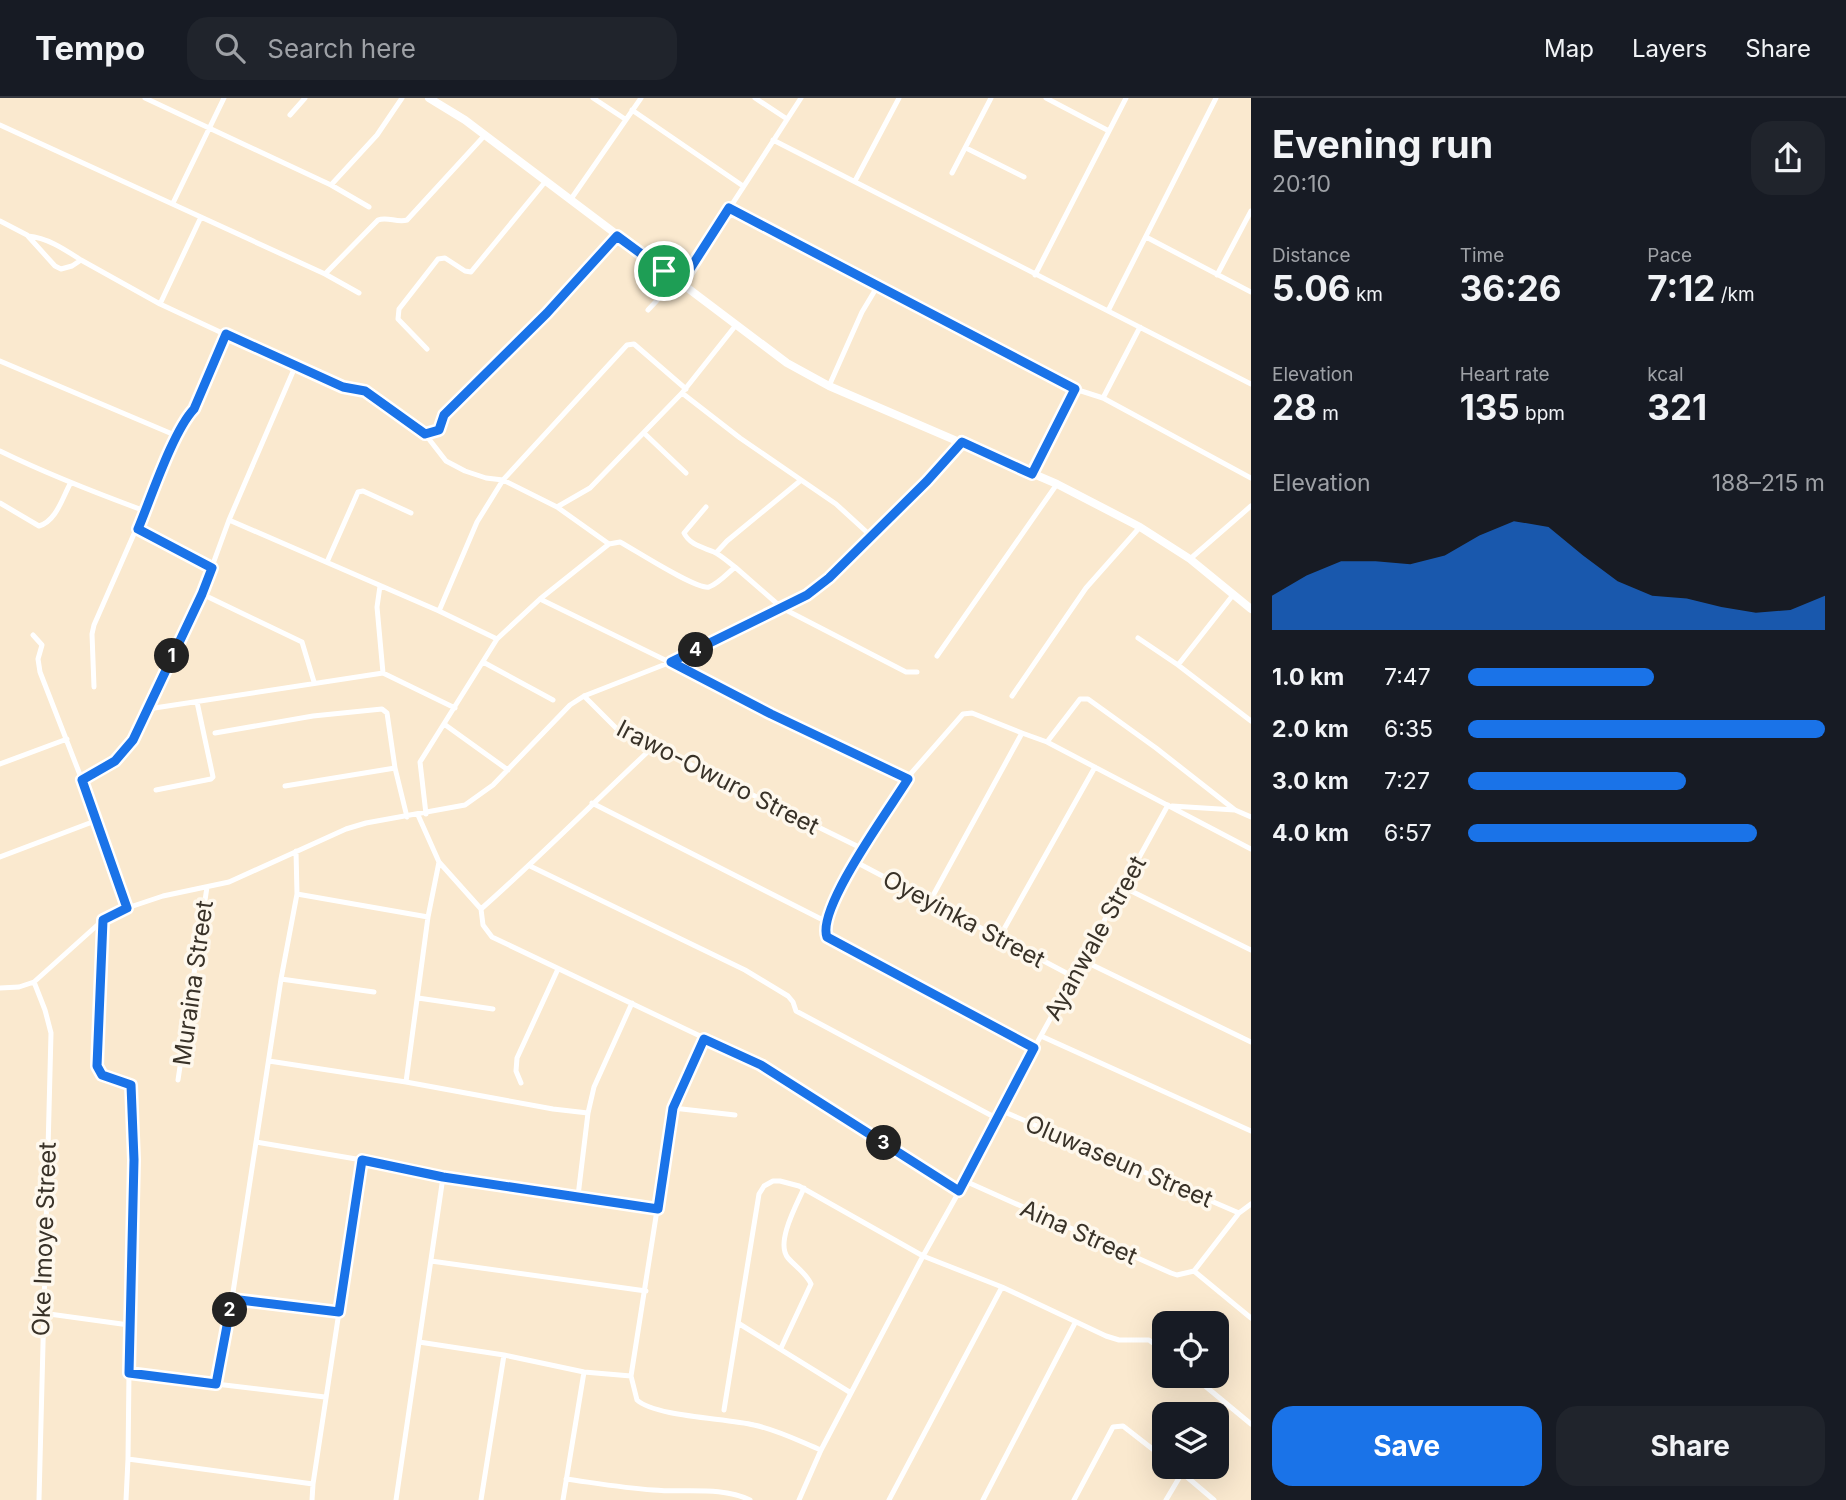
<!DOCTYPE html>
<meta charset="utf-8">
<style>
body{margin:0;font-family:Inter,sans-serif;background:#20242c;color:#f1f3f6;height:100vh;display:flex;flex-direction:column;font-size:26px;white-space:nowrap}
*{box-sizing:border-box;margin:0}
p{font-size:23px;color:#9ea1a6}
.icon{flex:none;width:38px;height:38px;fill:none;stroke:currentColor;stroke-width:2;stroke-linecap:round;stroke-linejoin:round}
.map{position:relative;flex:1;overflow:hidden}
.side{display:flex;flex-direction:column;background:#171b24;width:595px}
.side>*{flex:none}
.fabs{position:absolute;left:1152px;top:1213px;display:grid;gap:14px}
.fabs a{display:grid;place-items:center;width:77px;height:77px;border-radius:14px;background:#171b24;box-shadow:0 7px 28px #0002;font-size:35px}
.pin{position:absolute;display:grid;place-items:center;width:60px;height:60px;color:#fff;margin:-30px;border:4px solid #fff;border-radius:50%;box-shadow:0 2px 7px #0007}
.km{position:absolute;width:35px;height:35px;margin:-18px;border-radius:50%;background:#222;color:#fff;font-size:19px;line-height:35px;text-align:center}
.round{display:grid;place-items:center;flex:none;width:74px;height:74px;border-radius:21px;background:#20242c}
.head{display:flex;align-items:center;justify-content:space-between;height:119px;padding:0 21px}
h1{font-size:38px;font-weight:700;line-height:52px}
.metrics{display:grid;grid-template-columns:repeat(3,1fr);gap:10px;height:119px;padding:7px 21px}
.metrics div{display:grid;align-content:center}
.metrics b{font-size:35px;font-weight:700}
.metrics small{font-size:19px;font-weight:400}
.metrics p{font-size:19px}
.chart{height:196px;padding:14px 21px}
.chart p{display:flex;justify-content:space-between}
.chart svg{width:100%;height:126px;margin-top:7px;fill:#1a73e8;opacity:.7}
.action{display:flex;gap:14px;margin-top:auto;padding:14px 21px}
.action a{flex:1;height:80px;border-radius:21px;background:#1a73e8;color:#fff;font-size:28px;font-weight:700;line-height:80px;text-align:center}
.action a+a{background:#20242c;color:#f1f3f6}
ul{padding:0 21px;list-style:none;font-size:23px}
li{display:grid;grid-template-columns:112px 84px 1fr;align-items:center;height:52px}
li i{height:18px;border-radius:9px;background:#1a73e8}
header{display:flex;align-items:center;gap:42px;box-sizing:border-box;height:98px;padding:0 35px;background:#171b24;border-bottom:2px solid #363941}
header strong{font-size:33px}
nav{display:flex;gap:38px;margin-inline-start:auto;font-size:24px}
.search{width:490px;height:63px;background:#20242c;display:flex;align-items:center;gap:18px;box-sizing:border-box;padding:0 24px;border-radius:21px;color:#9ea1a6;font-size:26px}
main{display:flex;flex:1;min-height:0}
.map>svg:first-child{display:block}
</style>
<header>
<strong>Tempo</strong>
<div class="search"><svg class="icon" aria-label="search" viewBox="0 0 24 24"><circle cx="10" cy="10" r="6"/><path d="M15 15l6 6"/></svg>Search here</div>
<nav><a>Map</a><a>Layers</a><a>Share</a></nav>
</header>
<main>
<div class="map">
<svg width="1251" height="1402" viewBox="0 0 1251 1402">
<rect width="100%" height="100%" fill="#fae9cf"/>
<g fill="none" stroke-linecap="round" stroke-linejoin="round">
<path stroke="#fff" stroke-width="5" d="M145 0 331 87 369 109
M593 0 625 21
M755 0 787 21
M1046 0 1109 33
M632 12 743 88
M290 17 305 0
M0 27 325 176 359 195
M773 42 1251 286
M966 50 1024 79
M952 75 991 0
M855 83 899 0
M331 87 377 37 402 0
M571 101 641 0
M173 105 224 0
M729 110 1075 291 1103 300 1251 380
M0 123 27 137 55 168 61 171 72 168 81 162 160 206 295 269 343 289 364 293 380 301 425 336 446 363 465 373 486 380 503 382 557 409 609 446 620 444C635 452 696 492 709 489 718 486 728 475 735 469L782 510 906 574H917
M28 138C48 140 64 151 81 162
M1146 139 1251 194
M325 176 378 122C387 118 397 125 407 122L485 37
M1035 177 1126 0
M1217 177 1251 113
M681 185 801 0
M160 206 201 119
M648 212 676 182
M1108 213 1216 0
M427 251 398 221 399 211 438 161 445 160 465 173 471 174 545 84
M0 263 177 338
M829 288 862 214 877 189
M682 295 740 340 836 406 871 438
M1103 300 1140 229
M644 335 686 375
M425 336 439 332 444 317 547 215 617 138
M0 353C47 376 96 395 145 413
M1032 376 1075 291
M0 405 39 428C56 423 62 401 70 386
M557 409 590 390 682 295 736 227
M706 409 684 435C690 447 702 449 714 454 722 458 728 464 735 469
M229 422 439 513 497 541
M138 431 212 470
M716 455 727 443 800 383
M1190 461 1251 408
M327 464 358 394 363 393 411 415
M380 488 377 509 383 575 455 610
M202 496 302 544 314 584
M540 501 907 680
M439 513 477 424 503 382 627 247 634 246 686 291
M33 537 42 547 38 561 40 574 82 682 127 810
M1138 540 1178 567 1251 623
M937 558 1057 386
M483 564 553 602
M1178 567 1233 497
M94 589 92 536 94 527 177 338 187 317 194 311 226 236
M584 598 616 630 861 750
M1012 598 1086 490 1140 429
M148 611 383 575
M444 626 508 672
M215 635 313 618 382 611 387 615 395 670 407 719
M1022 635 972 615 963 616 907 680 861 750 825 823 827 839 1034 950
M1047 644 1080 601H1088L1156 650 1235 712 1251 719
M0 666 67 641
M82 682 115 663 133 642 202 496 229 422 295 269
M285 688 395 670
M156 692 211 681 213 679 197 604
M592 705 825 823
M1172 708 1235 712
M426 716 420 664 497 541 540 501 609 446
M0 759 95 723
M854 763 1074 879
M439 764 481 811
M530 768 745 872 788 898 793 904 796 913 996 1020
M1123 789 1251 852
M297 796 428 819
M930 803 1022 635 1047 644 1251 751
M481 811 483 827 492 839 761 967 959 1093
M481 811C540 759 596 702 654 648
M103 822 97 968 102 977 131 987 133 1062 129 1274 216 1286 224 1253 281 881 297 796 296 753
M999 840 1095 669
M1082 862 1251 944
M281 881 374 894
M34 884 45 912 51 935 39 1402
M0 890 19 889 34 884 103 822 127 810 163 798 229 784 346 731 366 725 465 707 493 687 570 607 584 598 671 564 807 497 829 479 927 383 962 345
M418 900 493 911
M1041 938 1251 1033
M704 941 673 1010 631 1278 637 1302C656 1319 726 1320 754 1327 778 1332 799 1343 821 1352
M269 963 406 984 553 1011 588 1015 578 1098 443 1079
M178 982 207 789
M406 984 428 819 439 764 418 717
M521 985 516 973 517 960 558 871
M673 1010 735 1017
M1000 1012 1239 1115
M588 1015 594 989 632 905
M256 1044 362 1062
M965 1083 1171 1175 1177 1177 1194 1173
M578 1098 658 1111
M431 1163 646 1193
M1194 1173 1239 1115 1251 1106
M1194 1173 1251 1220
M232 1201 339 1215
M42 1215 129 1227
M738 1225 851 1295
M419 1244 504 1257
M781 1250 811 1186C806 1175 796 1169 788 1160 775 1145 797 1106 804 1090
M1193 1278 1251 1326
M216 1286 325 1299
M724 1312 759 1096 764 1088 773 1083H780L799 1088 923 1158 1002 1189 1106 1238 1119 1242H1149L1164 1253
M128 1361 129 1274
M1174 1368 1214 1402
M566 1381C595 1385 624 1390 653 1392 686 1395 720 1388 750 1402
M126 1402 128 1361 313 1386 362 1062 443 1079 396 1402
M312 1402 313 1386
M481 1402 504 1257 584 1274 631 1278
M563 1402 584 1274
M799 1402 821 1352 923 1158 965 1083 1000 1012 1168 707
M889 1402 1002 1189
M983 1402 1075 1225
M1074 1402 1113 1329 1123 1328 1164 1360
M1166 1402 1182 1375"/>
<path stroke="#fff" stroke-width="8" d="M429 0 465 22 787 265 829 288 1057 386 1140 429 1190 461 1251 511"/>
</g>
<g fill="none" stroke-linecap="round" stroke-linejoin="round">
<defs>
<path id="route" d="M729 110 1075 291 1032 376 962 344 927 383 829 480 807 497 671 564 771 616 908 681C891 709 816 811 827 839L1034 950 959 1093 761 967 704 941 673 1010 658 1111 443 1079 362 1062 339 1214 232 1201 216 1286 129 1275 134 1062 131 987 102 977 97 968 103 822 127 810 82 682 115 663 133 642 202 496 212 470 138 431C151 400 173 333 194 311L226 236 343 289 365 293 425 336 439 332 444 317 547 215 617 138 681 185Z"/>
</defs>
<use href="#route" stroke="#fff" stroke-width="14"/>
<use href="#route" stroke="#1a73e8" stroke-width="9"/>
</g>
<g text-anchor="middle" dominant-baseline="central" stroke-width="7" stroke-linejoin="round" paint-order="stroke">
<g font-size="24" fill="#393228" stroke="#fef8ed">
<text transform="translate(718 679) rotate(27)">Irawo-Owuro Street</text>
<text transform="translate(964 821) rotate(28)">Oyeyinka Street</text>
<text transform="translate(1095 840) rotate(-61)">Ayanwale Street</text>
<text transform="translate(193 885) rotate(-82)">Muraina Street</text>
<text transform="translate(1119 1063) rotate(23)">Oluwaseun Street</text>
<text transform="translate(1079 1134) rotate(24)">Aina Street</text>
<text transform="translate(44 1141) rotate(-88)">Oke Imoye Street</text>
</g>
</g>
</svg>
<div class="fabs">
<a><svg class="icon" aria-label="locate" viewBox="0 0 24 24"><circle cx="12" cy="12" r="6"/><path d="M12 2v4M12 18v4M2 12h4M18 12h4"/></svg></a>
<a><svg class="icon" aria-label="layers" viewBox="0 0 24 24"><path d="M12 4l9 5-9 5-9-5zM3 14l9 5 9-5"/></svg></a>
</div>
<div class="pin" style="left:664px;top:173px;background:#1e9e55"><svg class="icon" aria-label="arrive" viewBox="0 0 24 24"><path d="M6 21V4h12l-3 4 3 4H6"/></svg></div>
<b class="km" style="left:172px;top:558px">1</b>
<b class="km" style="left:230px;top:1212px">2</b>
<b class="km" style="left:884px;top:1045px">3</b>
<b class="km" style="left:696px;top:552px">4</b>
</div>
<section class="side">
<div class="head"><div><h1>Evening run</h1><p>20:10</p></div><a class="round"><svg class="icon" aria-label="share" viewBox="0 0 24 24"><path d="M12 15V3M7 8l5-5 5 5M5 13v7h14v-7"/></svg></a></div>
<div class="metrics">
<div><p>Distance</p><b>5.06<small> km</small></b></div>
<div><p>Time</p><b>36:26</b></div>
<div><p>Pace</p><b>7:12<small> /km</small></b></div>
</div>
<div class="metrics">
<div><p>Elevation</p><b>28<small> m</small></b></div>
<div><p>Heart rate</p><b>135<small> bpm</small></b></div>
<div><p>kcal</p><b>321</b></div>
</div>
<div class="chart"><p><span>Elevation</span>188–215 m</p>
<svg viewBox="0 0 160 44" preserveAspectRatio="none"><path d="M0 44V32L10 25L20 20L30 20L40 21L50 18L60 11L70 6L80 8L90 18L100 27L110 32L120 33L130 36L140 38L150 37L160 32V44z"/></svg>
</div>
<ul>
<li><b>1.0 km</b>7:47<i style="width:52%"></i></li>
<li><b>2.0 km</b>6:35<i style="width:100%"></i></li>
<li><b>3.0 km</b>7:27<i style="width:61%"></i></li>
<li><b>4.0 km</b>6:57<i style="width:81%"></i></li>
</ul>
<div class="action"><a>Save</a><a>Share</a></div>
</section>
</main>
